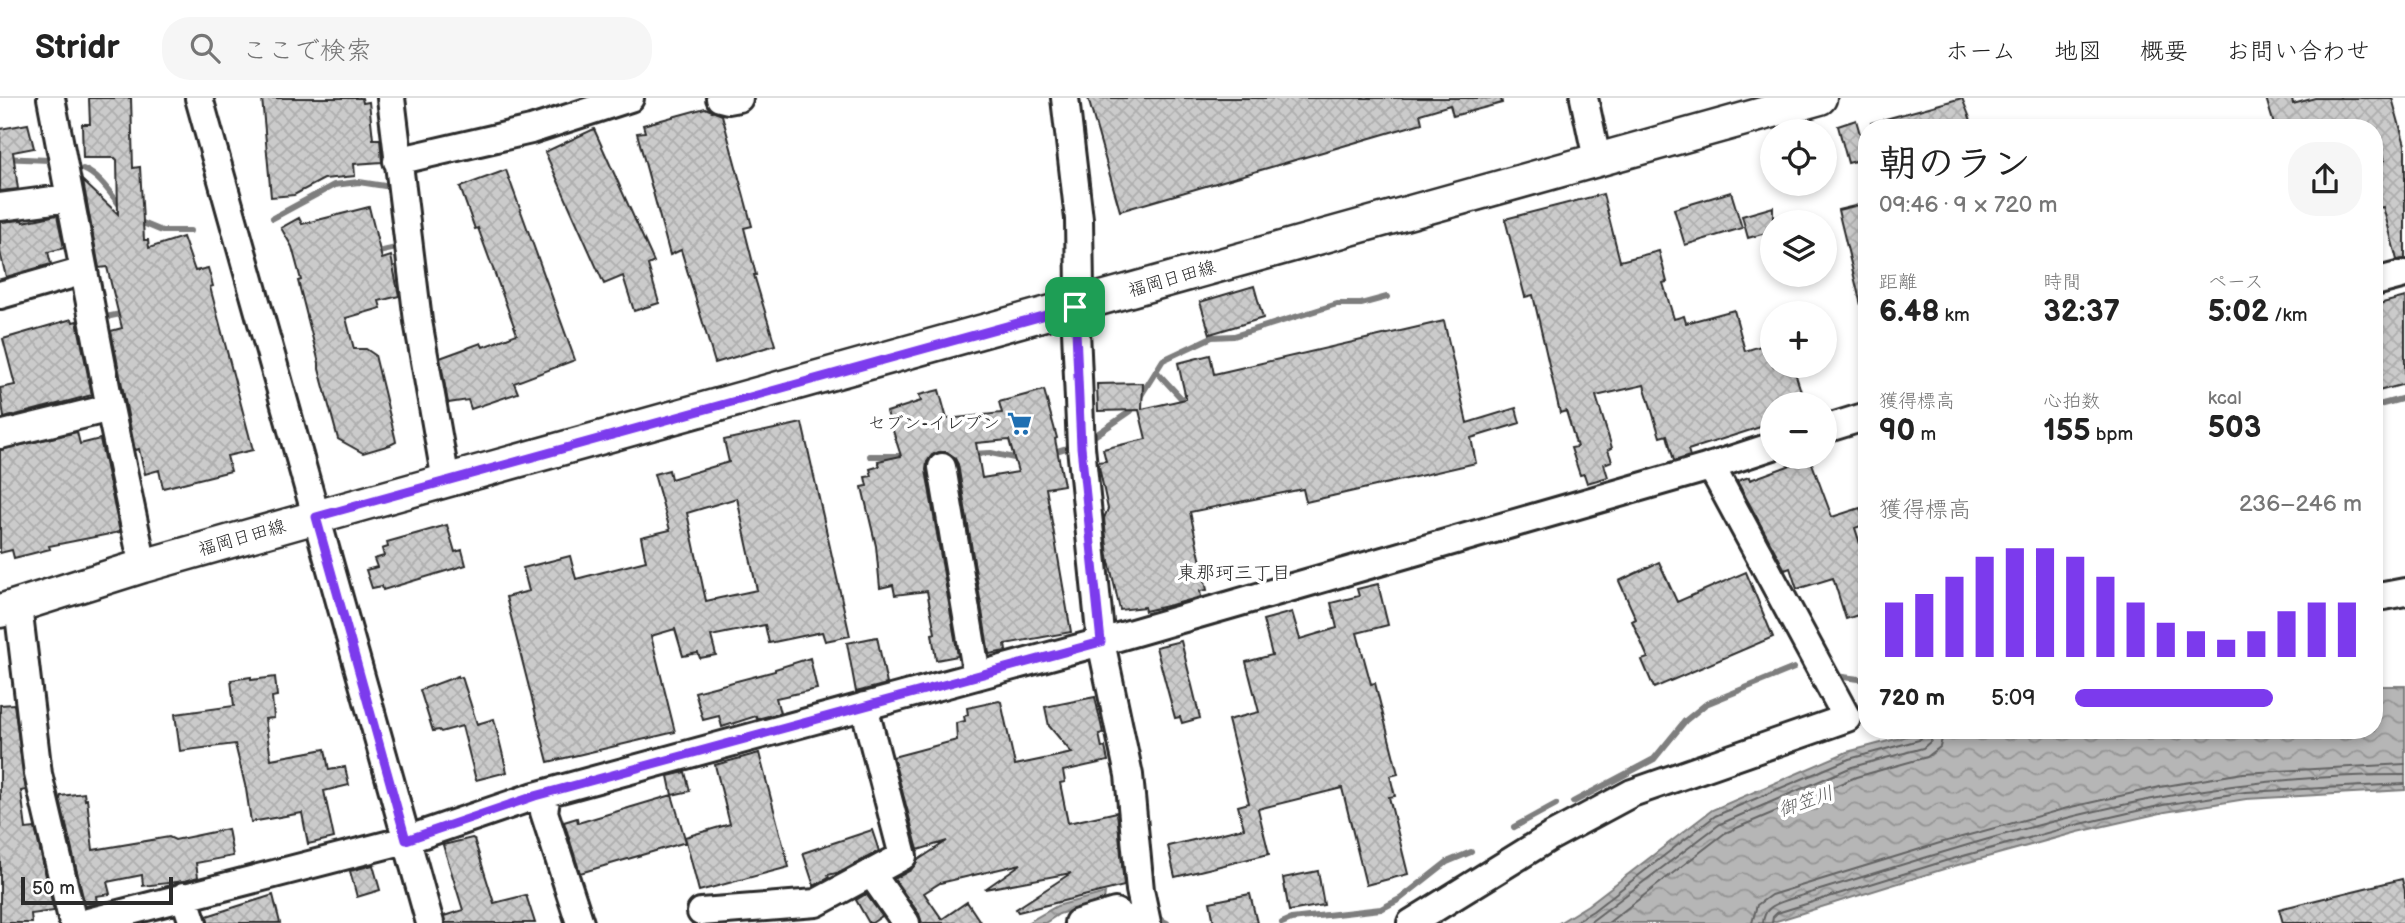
<!DOCTYPE html>
<html lang="ja">
<meta charset="utf-8">
<style>
body{margin:0;font-family:"Balsamiq Sans","Klee One",sans-serif;background:#f6f6f6;color:#222;height:100vh;display:flex;flex-direction:column;font-size:26px;white-space:nowrap}
*{box-sizing:border-box;margin:0}
p{font-size:23px;color:#767676}
.icon{flex:none;width:38px;height:38px;fill:none;stroke:currentColor;stroke-width:2;stroke-linecap:round;stroke-linejoin:round}
.map{position:relative;flex:1;overflow:hidden}
.sheet{position:absolute;left:1858px;top:21px;width:525px;height:620px;display:flex;flex-direction:column;background:#fff;border-radius:28px;box-shadow:0 4px 10px #0003}
.sheet>*{flex:none}
.controls{position:absolute;left:1760px;top:21px;display:grid;gap:14px}
.controls a{display:grid;place-items:center;width:77px;height:77px;border-radius:50%;background:#fff;box-shadow:0 4px 10px #0003;font-size:35px}
.scale{position:absolute;left:21px;bottom:18px;width:152px;box-sizing:border-box;padding-left:7px;border:4px solid #2b2b2b;border-top:0;font-size:19px;line-height:24px;white-space:nowrap;color:#2b2b2b;-webkit-text-stroke:5px #fff;paint-order:stroke}
.pin{position:absolute;display:grid;place-items:center;width:60px;height:60px;color:#fff;margin:-30px;border-radius:14px;box-shadow:0 4px 10px #0006}
.round{display:grid;place-items:center;flex:none;width:74px;height:74px;border-radius:28px;background:#f6f6f6}
.head{display:flex;align-items:center;justify-content:space-between;height:119px;padding:0 21px}
h1{font-size:38px;font-weight:800;line-height:52px}
.stats{display:grid;grid-template-columns:repeat(3,1fr);gap:10px;height:119px;padding:7px 21px}
.stats div{display:grid;align-content:center}
.stats b{font-size:30px;font-weight:800}
.stats small{font-size:19px;font-weight:400}
.stats p{font-size:19px}
.chart{height:196px;padding:14px 21px}
.chart p{display:flex;justify-content:space-between}
.chart svg{width:100%;height:126px;margin-top:7px;stroke:#7c3aed;stroke-width:6}
ul{padding:0 21px;list-style:none;font-size:23px}
li{display:grid;grid-template-columns:112px 84px 1fr;align-items:center;height:52px}
li i{height:18px;border-radius:9px;background:#7c3aed}
header{display:flex;align-items:center;gap:42px;box-sizing:border-box;height:98px;padding:0 35px;background:#fff;border-bottom:2px solid #e0e0e0}
header strong{font-size:33px}
nav{display:flex;gap:38px;margin-inline-start:auto;font-size:24px}
.search{width:490px;height:63px;background:#f6f6f6;display:flex;align-items:center;gap:18px;box-sizing:border-box;padding:0 24px;border-radius:28px;color:#767676;font-size:26px}
.map>svg:first-child{display:block}
</style>
<header>
<strong>Stridr</strong>
<div class="search"><svg class="icon" aria-label="search" viewBox="0 0 24 24"><circle cx="10" cy="10" r="6"/><path d="M15 15l6 6"/></svg>ここで検索</div>
<nav><a>ホーム</a><a>地図</a><a>概要</a><a>お問い合わせ</a></nav>
</header>
<div class="map">
<svg width="2405" height="825" viewBox="0 0 2405 825">
<defs>
<pattern id="water-waves" width="16" height="10" patternUnits="userSpaceOnUse" patternTransform="scale(1.75)"><rect width="16" height="10" fill="#b6b6b6"/><path d="M0 5q4-4 8 0t8 0" fill="none" stroke="#949494"/></pattern>
<pattern id="building-cross-hatch" width="8" height="8" patternUnits="userSpaceOnUse" patternTransform="scale(1.75)"><rect width="8" height="8" fill="#cbcbcb"/><path d="M0 0l8 8M0 8l8-8" fill="none" stroke="#aeaeae"/></pattern>
</defs>
<rect width="100%" height="100%" fill="#fff"/>
<filter id="ink" filterUnits="userSpaceOnUse"><feTurbulence type="fractalNoise" baseFrequency=".0143" numOctaves="2"/><feDisplacementMap in="SourceGraphic" scale="14" xChannelSelector="R" yChannelSelector="G"/><feConvolveMatrix kernelMatrix="1 2 1 2 8 2 1 2 1" color-interpolation-filters="sRGB"/></filter>
<g filter="url(#ink)">
<path fill="url(#water-waves)" stroke="#7e7e7e" stroke-width="2" d="M2375 588H2405V692L2246 701 2165 714 2078 734 1947 770 1770 825H1559L1588 807 1712 712 1847 654 1930 632H2375Z
M1105 795 1104 802 1059 816 1045 825H1027L1057 808Z"/>
<g fill="none" stroke-linecap="round" stroke-linejoin="round">
<path stroke="#636363" stroke-width="2" d="M1573 825 1593 813 1715 718 1849 661 1919 642 1924 637 1925 632
M1589 825 1720 726 1852 669 1923 650 1931 643 1933 632
M1608 825 1725 735 1856 679 1927 659 1940 649 1944 632
M1752 825 1757 807 1771 797 1940 745 2071 709 2160 689 2243 675 2405 666
M1763 825C1764 808 1777 806 1790 801 1913 764 2037 722 2163 699 2242 684 2324 677 2405 677
M1772 825 1773 819 1777 815 1945 763 2076 727 2163 707 2245 694 2405 686"/>
<path stroke="#7e7e7e" stroke-width="6" d="M0 60 49 62
M83 71C100 78 110 95 122 110
M273 120 334 87 359 84 385 88
M138 123 162 133H190
M374 155 396 150
M106 219 125 215
M1156 273 1181 300 1182 307
M1140 299 1163 262 1212 239 1234 238 1337 206H1361L1387 199
M2375 308 2405 300
M1087 343 1131 313 1134 308
M1050 355 1073 348
M971 356 991 355 1019 361
M870 358H908
M1835 578 1867 582
M1573 704 1654 661 1685 623 1706 606 1794 570
M1514 729 1556 706
M1161 822 1167 825
M1282 825 1291 821 1381 811 1400 801 1447 764 1471 754"/>
</g>
<path fill="url(#building-cross-hatch)" stroke="#2b2b2b" stroke-width="2" fill-rule="evenodd" d="M89 0H131L133 70 140 69 144 142H148L149 150 183 139 195 173 208 170 213 188 210 189 253 352 227 358 231 373 163 390 159 372 145 376 139 351 135 352 111 233 122 230 107 169 99 170 83 83 118 116 117 62 115 60H83L82 26H90Z
M262 0H362L363 5 369 4 373 41H380L382 64 354 66 355 78 324 81 294 97 271 99Z
M1088 0H1501L1502 5 1453 18 1450 7 1420 16 1422 25 1120 113Z
M1962 0 1974 30H1872L1871 25Z
M2266 0H2292L2293 6 2315 0H2392L2405 47V161L2397 162 2383 109 2375 111V65L2384 63 2375 30H2275Z
M705 10 722 17 752 128 744 130 756 177H754L775 247 715 265 681 152 670 157 637 35 645 34 643 27Z
M1856 22 1867 60 1848 65 1838 28Z
M28 26 34 50 13 54 18 91 0 93V31Z
M594 31 654 164 648 167 659 205 634 213 623 178 604 186 545 54Z
M506 72 575 262 514 285 518 295 471 311 468 302 448 305 440 260 481 245 483 249 517 236 478 130 475 131 460 89Z
M1731 94 1742 130 1685 147 1674 111Z
M1603 96 1620 163 1659 153 1667 184 1663 185 1674 221 1684 218 1686 225 1734 212 1745 253 1773 244V268H1793L1805 306H1773V325L1688 352 1690 358 1674 363 1667 337 1660 339 1644 287 1596 298 1612 350 1608 352 1612 363 1604 366 1608 379 1587 385 1584 376 1580 377 1571 350 1577 349 1566 313 1560 315 1533 197 1525 199 1505 121Z
M1867 105V206L1861 207 1838 112Z
M369 109 382 161 391 158 399 198 379 203 381 210 346 220 354 251H366L375 257 395 339 396 344 390 347 363 355 338 341 319 271V265L298 183 301 182 292 149 281 130 299 120 302 126Z
M1773 109V133L1748 140 1742 118Z
M57 117 64 150 48 154 51 166 6 179 0 154V124L22 122 23 124Z
M1254 188 1263 220 1210 236 1200 204Z
M2405 199V286L2375 294V207Z
M72 221 73 224 77 223 92 297 4 320 0 290 15 287 3 241Z
M1444 223 1467 325 1516 310 1520 325 1471 340 1476 365 1306 404 1303 391 1190 414 1207 492 1200 493 1201 499 1171 507 1145 513 1144 509 1120 512 1108 459 1104 420 1108 411 1098 364 1106 363 1103 351 1146 341 1139 312 1098 313 1097 286 1143 285 1142 311 1186 301 1178 265 1210 257 1214 276Z
M939 292 947 321 1002 315 999 304 1044 292 1057 340 1055 341 1064 387 1046 390 1071 534 1005 546 1006 553 989 556 958 366 954 359 947 354H939L932 357 927 364 926 372 958 558 936 562 932 536 935 535 927 493 895 497 893 487 880 490 876 448 862 389 867 388 865 379 872 378 870 371 880 368 878 363 901 358 887 314 921 303 919 297ZM1009 342 1018 374 982 380 976 345Z
M802 325 850 538 825 543 822 534 769 545 765 527 711 538 716 557 700 560 698 555 683 558 675 531 651 538 675 634 548 664 506 499 529 493 523 470 570 458 576 481 646 463 641 439 670 432 654 376 669 372 671 381 729 364 724 342ZM737 400 757 492 706 503 687 415Z
M77 334 80 346 100 341 120 434 49 448 50 451 14 460 12 452 0 455V352Z
M1810 360 1832 419 1860 410 1866 426 1855 430 1867 467V514L1846 521 1833 480 1797 491 1790 470 1785 472 1737 383 1749 379 1750 382Z
M447 427 455 454 462 452 466 467 383 492 382 488 372 490 366 472 377 469 374 461 384 458 382 451 388 449 387 444Z
M1659 464 1677 504 1746 474 1773 539 1654 590 1642 562 1648 560 1632 523 1636 521 1619 483Z
M1378 486 1388 527 1357 535 1371 586 1375 585 1398 676 1390 678 1395 698 1389 699 1408 776 1366 787 1342 690 1258 711 1269 756 1175 779 1168 748 1244 730 1238 708 1249 705 1228 622 1259 614 1246 564 1272 557 1263 522 1292 514 1300 541 1337 530 1331 505 1359 498 1357 491Z
M877 539 887 586 856 594 847 545Z
M1181 543 1200 620 1182 625 1180 619 1175 620 1156 549Z
M810 560 817 591 776 600 780 615 757 621 756 618 722 629 719 618 703 622 695 594 775 573V571Z
M458 578V580L462 579 477 626 494 621 507 674 476 682 462 628 441 634 439 632 433 633 420 592Z
M251 579V582L275 579 277 598 272 599 274 620 265 621 271 661 325 651 329 672 345 669 349 687 324 693 334 740 308 746 302 715 251 724 246 691 235 646 180 653 175 616 234 608 231 582Z
M1095 599 1103 635 1099 636 1102 650 1105 649 1108 663 1063 673 1065 684 1060 685 1068 725 1117 714 1124 788 1018 814 1016 811 1071 775 985 791 1021 766 940 785 924 795 942 821 967 804 981 825H922L919 816 894 781 911 772 918 762 947 743 918 752 893 659 957 642 956 625 965 623 964 618 968 617 967 610 999 603 1001 604 1015 667 1072 655 1049 628 1045 609Z
M14 606 26 692 21 693 26 731 35 730 54 813 31 816 32 825H0V607Z
M759 655 789 769 699 793 685 739 730 726 715 667Z
M685 674 690 693 672 697 686 744 580 775 564 724 577 720 578 725 672 697 668 678Z
M84 695 85 702 87 701 93 752 169 739 175 742 228 731 233 758 196 765 198 779 185 783 143 788 142 777 107 784 110 796 96 798 97 805 85 808 60 701 61 698Z
M872 732 879 753 841 774 828 777 829 780 814 788 803 755Z
M472 740 474 741 494 805 526 797 535 825H445L444 818 463 812 443 747Z
M373 767 380 792 357 799 350 773Z
M1318 773 1324 807 1289 813 1283 780Z
M2402 781 2405 793V825H2283L2279 811Z
M866 796 882 818 872 825H869L856 802Z
M1250 796 1257 825H1214L1210 804Z
M273 797 280 825H208L207 818Z"/>
<g fill="none" stroke-linecap="round" stroke-linejoin="round">
<defs>
<path id="minor" d="M51 0 110 310 143 468
M199 0 430 825
M391 0 418 223 446 383
M720 0 728 2 739 0
M1065 0 1079 121 1080 192 1075 209 1081 349 1101 544 1129 677 1140 792 1147 825
M1584 0 1597 61
M397 63 531 32 630 0
M0 109 69 100
M2375 184 2405 176
M0 197 84 173
M1825 331 1867 318
M0 337 110 310
M942 369 977 578
M2384 498 2405 494
M18 508 38 676 73 825
M547 695 544 714 580 825
M871 775 906 825
M184 798 193 825
M701 814 816 805 903 758 864 608
M84 825 406 742 535 698 1101 544 1703 371 1773 348
M1078 825 1115 814 1132 825
M1411 825 1550 739 1632 695 1847 620 1711 368"/>
<path id="major" d="M0 513 143 468 316 419 1820 0"/>
</defs>
<use href="#minor" stroke="#2b2b2b" stroke-width="32"/>
<use href="#major" stroke="#2b2b2b" stroke-width="37"/>
<use href="#minor" stroke="#fff" stroke-width="26"/>
<use href="#major" stroke="#fff" stroke-width="32"/>
</g>
</g>
<g fill="none" stroke-linecap="round" stroke-linejoin="round" filter="url(#ink)">
<defs>
<path id="route" d="M1075 209 1081 349 1101 544 535 698 406 742 316 419Z"/>
</defs>
<use href="#route" stroke="#fff" stroke-width="14"/>
<use href="#route" stroke="#7c3aed" stroke-width="9"/>
</g>
<defs>
<symbol id="supermarket-bare" viewBox="-9 -9 18 18"><path d="M-6-5.5h2.5l.6 2H6L4.5 2H-2.5L-4.4-4H-6ZM-1.5 3.2a1.3 1.3 0 1 0 .1 0ZM3 3.2a1.3 1.3 0 1 0 .1 0Z" fill="#1f6fb2" stroke="#fff" stroke-width="2.5" paint-order="stroke"/></symbol>
</defs>
<g fill-rule="evenodd">
<use href="#supermarket-bare" x="1002" y="308" width="35" height="35"/>
</g>
<g text-anchor="middle" dominant-baseline="central" stroke-width="7" stroke-linejoin="round" paint-order="stroke">
<g font-size="18" fill="#2b2b2b" stroke="#fff">
<text transform="translate(1172 181) rotate(-16)">福岡日田線</text>
<text transform="translate(242 440) rotate(-16)">福岡日田線</text>
</g>
<g font-size="18" fill="#2b2b2b" stroke="#fff" text-anchor="end">
<text x="1000" y="325">セブン-イレブン</text>
</g>
<g font-size="19" fill="#2b2b2b" stroke="#fff">
<text x="1234" y="475">東那珂三丁目</text>
</g>
<g font-size="19" font-style="italic" fill="#5c5c5c" stroke="#fff">
<text transform="translate(1806 704) rotate(-19)">御笠川</text>
</g>
</g>
</svg>
<div class="controls">
<a><svg class="icon" aria-label="locate" viewBox="0 0 24 24"><circle cx="12" cy="12" r="6"/><path d="M12 2v4M12 18v4M2 12h4M18 12h4"/></svg></a>
<a><svg class="icon" aria-label="layers" viewBox="0 0 24 24"><path d="M12 4l9 5-9 5-9-5zM3 14l9 5 9-5"/></svg></a>
<a>+</a>
<a>−</a>
</div>
<div class="scale">50 m</div>
<div class="pin" style="left:1075px;top:209px;background:#1e9e55"><svg class="icon" aria-label="arrive" viewBox="0 0 24 24"><path d="M6 21V4h12l-3 4 3 4H6"/></svg></div>
<section class="sheet">
<div class="head"><div><h1>朝のラン</h1><p>09:46 · 9 × 720 m</p></div><a class="round"><svg class="icon" aria-label="share" viewBox="0 0 24 24"><path d="M12 15V3M7 8l5-5 5 5M5 13v7h14v-7"/></svg></a></div>
<div class="stats">
<div><p>距離</p><b>6.48<small> km</small></b></div>
<div><p>時間</p><b>32:37</b></div>
<div><p>ペース</p><b>5:02<small> /km</small></b></div>
</div>
<div class="stats">
<div><p>獲得標高</p><b>90<small> m</small></b></div>
<div><p>心拍数</p><b>155<small> bpm</small></b></div>
<div><p>kcal</p><b>503</b></div>
</div>
<div class="chart"><p><span>獲得標高</span>236–246 m</p>
<svg viewBox="0 0 160 44" preserveAspectRatio="none"><path d="M5 44V25M15 44V22M25 44V16M35 44V9M45 44V6M55 44V6M65 44V9M75 44V16M85 44V25M95 44V32M105 44V35M115 44V38M125 44V35M135 44V28M145 44V25M155 44V25"/></svg>
</div>
<ul>
<li><b>720 m</b>5:09<i style="width:69%"></i></li>
</ul>
</section>
</div>
